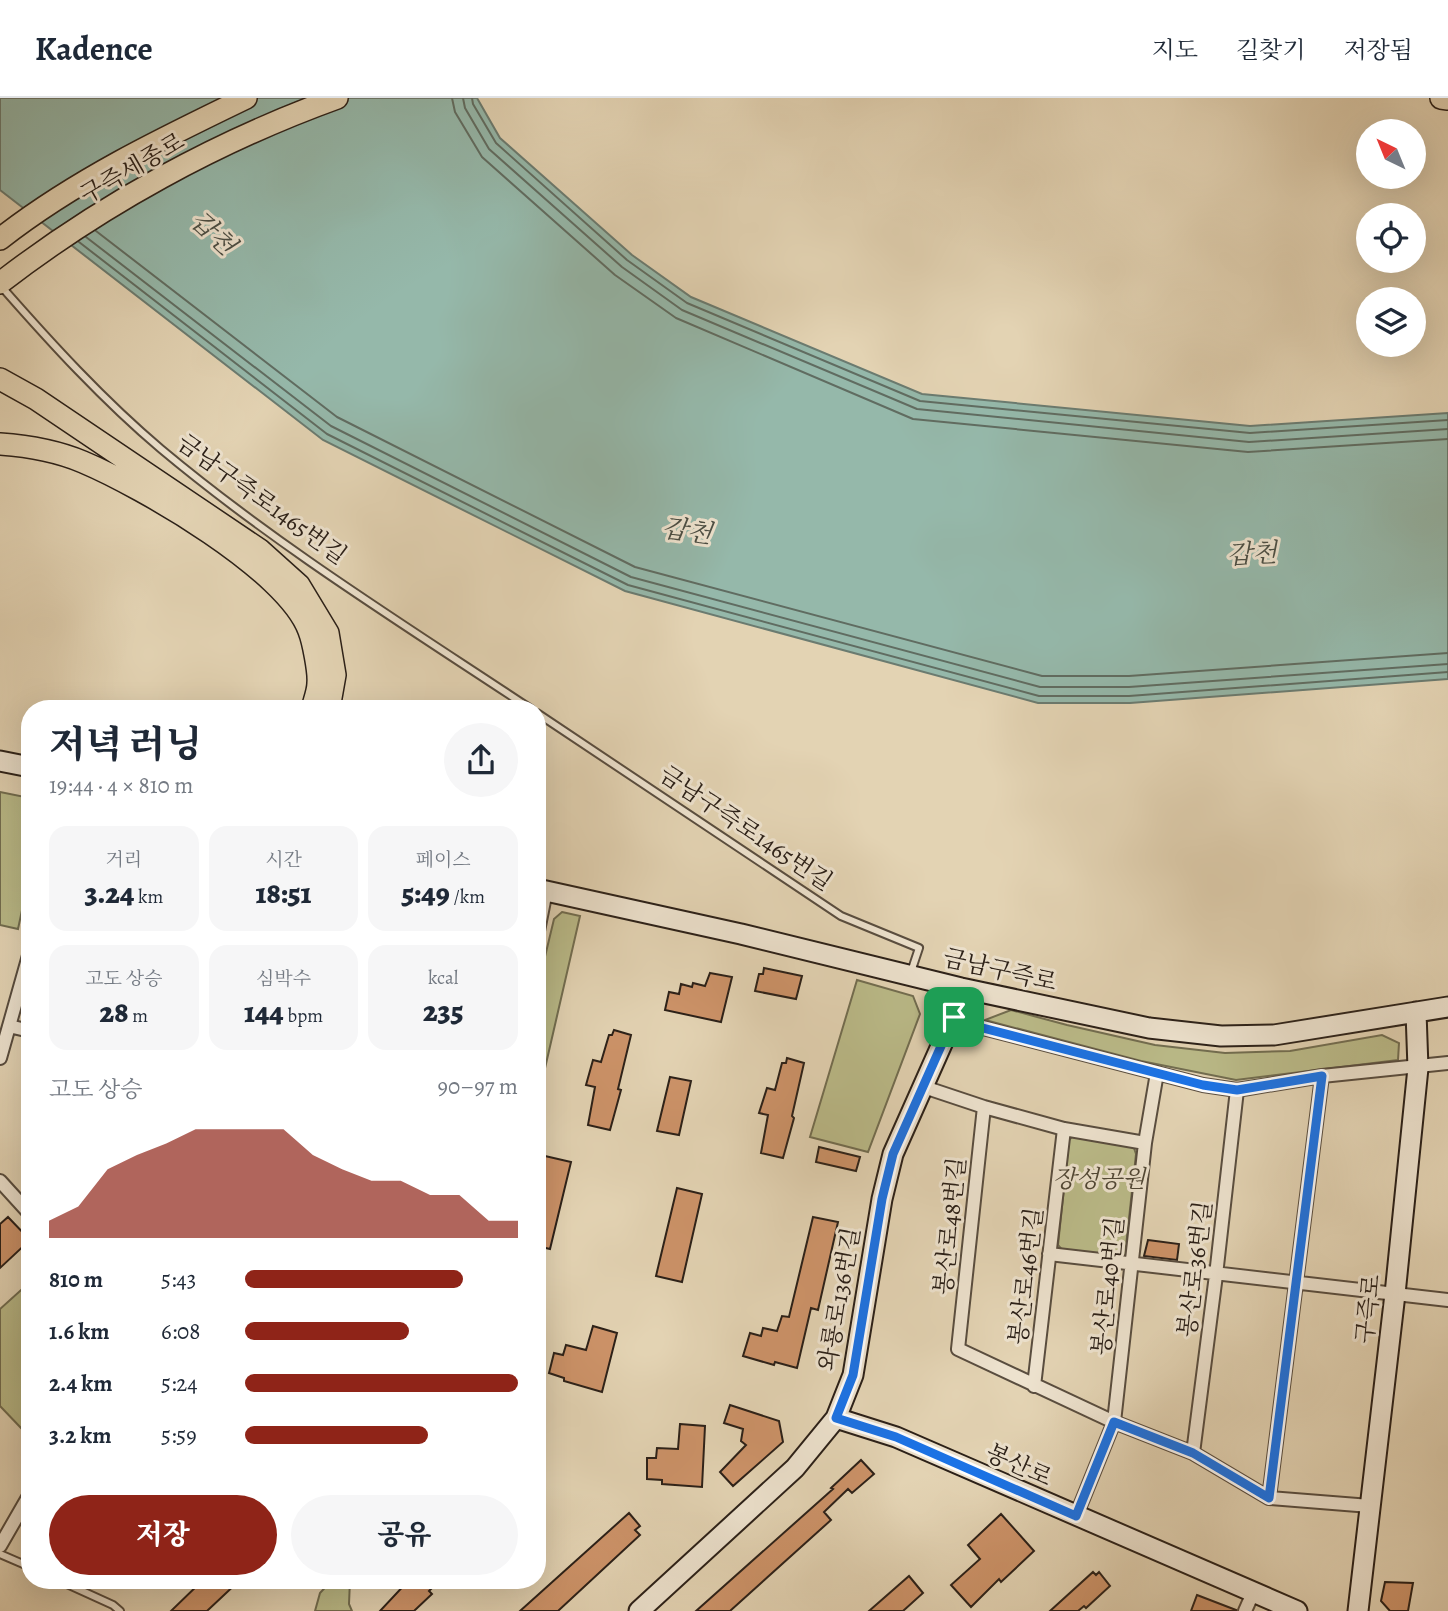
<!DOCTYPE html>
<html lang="ko">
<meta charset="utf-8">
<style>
body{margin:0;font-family:Alegreya,"Noto Serif KR",serif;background:#f6f6f7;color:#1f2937;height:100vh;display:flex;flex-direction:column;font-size:26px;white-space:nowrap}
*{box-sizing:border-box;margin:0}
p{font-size:23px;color:#747a83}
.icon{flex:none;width:38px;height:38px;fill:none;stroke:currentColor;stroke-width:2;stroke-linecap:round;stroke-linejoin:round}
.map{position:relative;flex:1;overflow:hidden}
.side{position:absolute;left:21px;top:602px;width:525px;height:889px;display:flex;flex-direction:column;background:#fff;border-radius:28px;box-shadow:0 7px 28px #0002}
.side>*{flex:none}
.needle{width:46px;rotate:317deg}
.controls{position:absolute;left:1356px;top:21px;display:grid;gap:14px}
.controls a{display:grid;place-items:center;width:70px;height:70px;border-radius:50%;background:#fff;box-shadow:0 7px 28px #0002;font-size:35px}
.pin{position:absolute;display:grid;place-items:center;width:60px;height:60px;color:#fff;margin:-30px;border-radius:14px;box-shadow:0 4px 10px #0006}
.round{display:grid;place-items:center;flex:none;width:74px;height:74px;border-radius:37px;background:#f6f6f7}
.head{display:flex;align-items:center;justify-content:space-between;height:119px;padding:0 28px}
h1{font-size:38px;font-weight:800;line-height:52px}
.stats{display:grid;grid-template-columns:repeat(3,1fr);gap:10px;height:119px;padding:7px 28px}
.stats div{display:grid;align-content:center;border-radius:18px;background:#f6f6f7;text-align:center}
.stats b{font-size:30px;font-weight:800}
.stats small{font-size:19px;font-weight:400}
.stats p{font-size:19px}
.chart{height:196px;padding:14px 28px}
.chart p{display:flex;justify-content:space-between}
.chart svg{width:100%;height:126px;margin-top:7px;fill:#8f2418;opacity:.7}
.action{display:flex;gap:14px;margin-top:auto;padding:14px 28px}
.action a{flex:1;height:80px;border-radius:42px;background:#8f2418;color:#fff;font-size:28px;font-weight:800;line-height:80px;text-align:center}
.action a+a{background:#f6f6f7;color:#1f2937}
ul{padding:0 28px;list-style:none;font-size:23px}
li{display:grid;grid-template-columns:112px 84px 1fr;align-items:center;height:52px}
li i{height:18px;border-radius:9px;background:#8f2418}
header{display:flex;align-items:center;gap:42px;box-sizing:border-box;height:98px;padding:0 35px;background:#fff;border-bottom:2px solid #e0e1e3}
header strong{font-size:33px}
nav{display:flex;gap:38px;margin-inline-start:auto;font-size:24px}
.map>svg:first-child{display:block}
</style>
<header>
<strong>Kadence</strong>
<nav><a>지도</a><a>길찾기</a><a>저장됨</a></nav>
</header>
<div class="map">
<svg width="1448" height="1513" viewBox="0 0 1448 1513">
<rect width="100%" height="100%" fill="#e3d3b3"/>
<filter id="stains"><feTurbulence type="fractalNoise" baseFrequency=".00286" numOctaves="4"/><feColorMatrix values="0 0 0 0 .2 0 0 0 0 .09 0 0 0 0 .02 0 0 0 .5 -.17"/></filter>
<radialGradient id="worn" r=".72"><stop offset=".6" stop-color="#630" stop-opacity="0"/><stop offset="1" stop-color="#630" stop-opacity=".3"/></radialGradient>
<path fill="#baba88" stroke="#726d50" stroke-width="2" d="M0 694 30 700V775L18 831 0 827Z
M562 814 580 818 537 1005V892L554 821Z
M857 882 913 898 920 916 868 1054 810 1039Z
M1011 912 1067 927 1155 947 1225 955 1290 953 1382 937 1399 945 1398 962 1236 982 1141 963 985 922Z
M1074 1037 1133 1047 1136 1056 1125 1157 1063 1153 1058 1147 1069 1042Z
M30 1184V1324L22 1331 0 1308V1211Z
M350 1482 349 1506 352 1513H315L320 1495 331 1483Z"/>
<path fill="#95b8aa" stroke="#6b7b70" stroke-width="2" d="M0 0H477L500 40 632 157 691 199 922 296 1250 328 1448 315V581L1130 605H1038L625 493 323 342 0 92Z"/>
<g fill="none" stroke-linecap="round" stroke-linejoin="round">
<path stroke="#606c61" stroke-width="2" d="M452 0 455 14 482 59 615 177 676 220 913 321 1248 354 1448 341
M463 0 465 10 489 51 622 169 682 212 917 311 1249 344 1448 331
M472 0 473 6 496 45 627 162 687 205 920 303 1250 335 1448 322
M96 133 337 319 635 469 1042 578H1129L1448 555
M86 139 331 328 631 479 1040 589H1129L1448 566
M79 144 327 336 628 487 1039 598H1129L1448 574"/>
</g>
<path fill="#cd9369" stroke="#2b2018" stroke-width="2" d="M764 870 802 878 796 901 755 893 759 876H763Z
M710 875 732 879 721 924 665 912 669 894 679 896 681 886 692 889 693 885 705 888Z
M614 932 631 937 618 991 621 992 610 1032 588 1027 595 989 586 987 593 962 601 964 609 937H612Z
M787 960 804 965 792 1018 794 1020 783 1060 761 1055 768 1017 759 1015 767 990 775 992 782 965H786Z
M670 979 691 983 679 1037 657 1033Z
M819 1049 860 1059 856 1073 816 1064Z
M545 1058 571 1064 550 1151 537 1148V1082Z
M677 1090 702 1096 682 1184 656 1178Z
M8 1119 30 1142 0 1170V1126Z
M813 1119 838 1124 818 1212 811 1210 797 1270 775 1264 774 1267 743 1258 750 1235 761 1238 763 1230 777 1233 782 1218 789 1219Z
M1148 1142 1179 1146 1177 1162 1144 1158Z
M593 1228 617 1235 602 1294 564 1283V1280L549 1275 554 1255 563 1257 566 1247 586 1252Z
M730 1307 779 1323 783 1344 733 1388 720 1374 746 1347 741 1343 743 1331 724 1325Z
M680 1326 705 1328 702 1389 662 1386V1382L647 1381V1360H656L657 1350 678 1351Z
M861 1362 874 1376 852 1395 848 1391 824 1414 831 1422 730 1513H696L833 1391 831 1390Z
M629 1415 640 1428 635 1432 640 1437 558 1513H520Z
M1001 1416 1034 1453 1001 1484 999 1481 971 1509 951 1487 980 1461 968 1447Z
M1093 1474 1096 1477 1099 1474 1110 1488 1086 1510 1084 1508 1078 1513H1050Z
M909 1478 923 1495 903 1513H869Z
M203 1482H240L207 1513H171Z
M409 1482H428L434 1488 429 1493 432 1496 414 1513H380Z
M1385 1484 1413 1485 1408 1513H1390L1381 1503Z
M1197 1497 1236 1512V1513H1191Z"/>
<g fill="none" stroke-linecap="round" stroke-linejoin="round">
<defs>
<path id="service" d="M1 188C51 245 103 302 161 351 277 448 406 528 531 611
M537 615 841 818 919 850 911 874
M0 1456 30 1469
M58 1482 113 1507 120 1513"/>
<path id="minor" d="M537 838 546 793
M954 919 979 929 1203 987 1237 992 1322 978 1448 965
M9 928 30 933
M0 960 30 854
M924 989 984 1009 1064 1031 1145 1045
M984 1009 958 1251 1114 1324 1193 1355 1269 1400 1370 1408
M0 1083 30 1116
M1049 1156 1448 1202
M1034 1288 1064 1031
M1193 1355 1216 1177 1237 992
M1269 1400 1322 978
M1076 1418 1114 1324 1145 1045 1157 975
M0 1448 30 1396
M1245 1513 1253 1495"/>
<path id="secondary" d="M0 663 30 669
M537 791 741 836 961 890 1149 930 1221 938 1274 937 1448 909
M836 1320 896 1339 1297 1513
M639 1513 795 1370 836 1320 853 1277 882 1101 893 1056 954 919 961 890
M1358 1513 1395 1196 1418 970 1416 914"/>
<path id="trunk" d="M1441 0 1448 1
M0 141C74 83 161 41 246 0
M0 185C101 107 218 43 337 0
M0 281 36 301 260 452 299 487 328 535 335 577 329 611
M0 346C28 348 57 353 83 364 142 389 287 472 309 533 313 543 319 574 318 585 318 593 314 603 312 611"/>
</defs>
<use href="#service" stroke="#594d3f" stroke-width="10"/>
<use href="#minor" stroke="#594d3f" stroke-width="16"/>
<use href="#secondary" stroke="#2b2018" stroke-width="23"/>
<use href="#trunk" stroke="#2b2018" stroke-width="24"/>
<use href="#service" stroke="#ede2ce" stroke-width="6"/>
<use href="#minor" stroke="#ede2ce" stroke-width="12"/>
<use href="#secondary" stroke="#ede2ce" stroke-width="19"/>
<use href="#trunk" stroke="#e3d3b3" stroke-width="21"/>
</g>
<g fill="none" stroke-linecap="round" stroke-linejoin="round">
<defs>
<path id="route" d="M954 919 979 929 1203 987 1237 992 1322 978 1269 1400 1193 1355 1114 1324 1076 1418 896 1339 836 1320 853 1277 882 1101 893 1056Z"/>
</defs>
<use href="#route" stroke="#fff" stroke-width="14"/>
<use href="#route" stroke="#1a73e8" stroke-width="9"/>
</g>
<g text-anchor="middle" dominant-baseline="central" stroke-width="6" stroke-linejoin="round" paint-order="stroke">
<g font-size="24" fill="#2b2018" stroke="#ede2ce">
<text transform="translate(132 70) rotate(-30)">구즉세종로</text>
<text transform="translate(262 401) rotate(36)">금남구즉로1465번길</text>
<text transform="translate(746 730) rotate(34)">금남구즉로1465번길</text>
<text transform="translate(1000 872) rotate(13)">금남구즉로</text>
<text transform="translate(950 1128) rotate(-84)">봉산로48번길</text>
<text transform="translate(1195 1171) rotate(-83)">봉산로36번길</text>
<text transform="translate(1026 1178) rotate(-83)">봉산로46번길</text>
<text transform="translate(1108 1188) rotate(-84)">봉산로40번길</text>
<text transform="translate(839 1201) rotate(-80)">와룡로136번길</text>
<text transform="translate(1368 1211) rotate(-84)">구즉로</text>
<text transform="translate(1019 1367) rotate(24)">봉산로</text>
</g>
<g font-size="24" font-style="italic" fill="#4f4634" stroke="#ede2ce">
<text x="1099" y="1081">장성공원</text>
</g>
<g font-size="26" font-style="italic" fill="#4b4e44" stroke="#ede2ce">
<text transform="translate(213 135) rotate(43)">갑천</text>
<text transform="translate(687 433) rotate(8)">갑천</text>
<text transform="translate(1252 456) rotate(-3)">갑천</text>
</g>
</g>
<rect width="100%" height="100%" filter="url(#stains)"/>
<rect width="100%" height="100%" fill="url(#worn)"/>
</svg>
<div class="controls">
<a><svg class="needle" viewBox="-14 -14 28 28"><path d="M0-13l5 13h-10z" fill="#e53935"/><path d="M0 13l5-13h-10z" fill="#747a83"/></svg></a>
<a><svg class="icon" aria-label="locate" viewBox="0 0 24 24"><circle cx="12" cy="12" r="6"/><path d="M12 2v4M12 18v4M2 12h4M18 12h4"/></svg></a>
<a><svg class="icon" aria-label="layers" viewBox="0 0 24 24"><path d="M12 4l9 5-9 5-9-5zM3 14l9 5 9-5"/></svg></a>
</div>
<div class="pin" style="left:954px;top:919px;background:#1e9e55"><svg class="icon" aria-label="arrive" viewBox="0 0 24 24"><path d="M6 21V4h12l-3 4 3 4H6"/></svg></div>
<section class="side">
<div class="head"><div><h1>저녁 러닝</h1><p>19:44 · 4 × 810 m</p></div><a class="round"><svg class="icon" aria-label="share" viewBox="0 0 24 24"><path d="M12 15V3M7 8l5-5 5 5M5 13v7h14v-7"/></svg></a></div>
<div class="stats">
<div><p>거리</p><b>3.24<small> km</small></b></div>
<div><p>시간</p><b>18:51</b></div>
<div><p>페이스</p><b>5:49<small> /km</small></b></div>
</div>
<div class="stats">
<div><p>고도 상승</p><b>28<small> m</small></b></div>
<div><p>심박수</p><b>144<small> bpm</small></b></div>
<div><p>kcal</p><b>235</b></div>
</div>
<div class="chart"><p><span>고도 상승</span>90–97 m</p>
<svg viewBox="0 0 160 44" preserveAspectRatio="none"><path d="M0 44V38L10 33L20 20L30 15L40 11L50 6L60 6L70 6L80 6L90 15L100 20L110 24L120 24L130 29L140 29L150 38L160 38V44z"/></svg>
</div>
<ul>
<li><b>810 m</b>5:43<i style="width:80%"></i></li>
<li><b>1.6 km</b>6:08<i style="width:60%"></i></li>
<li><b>2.4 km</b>5:24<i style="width:100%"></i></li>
<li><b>3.2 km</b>5:59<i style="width:67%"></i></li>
</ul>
<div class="action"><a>저장</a><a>공유</a></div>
</section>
</div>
